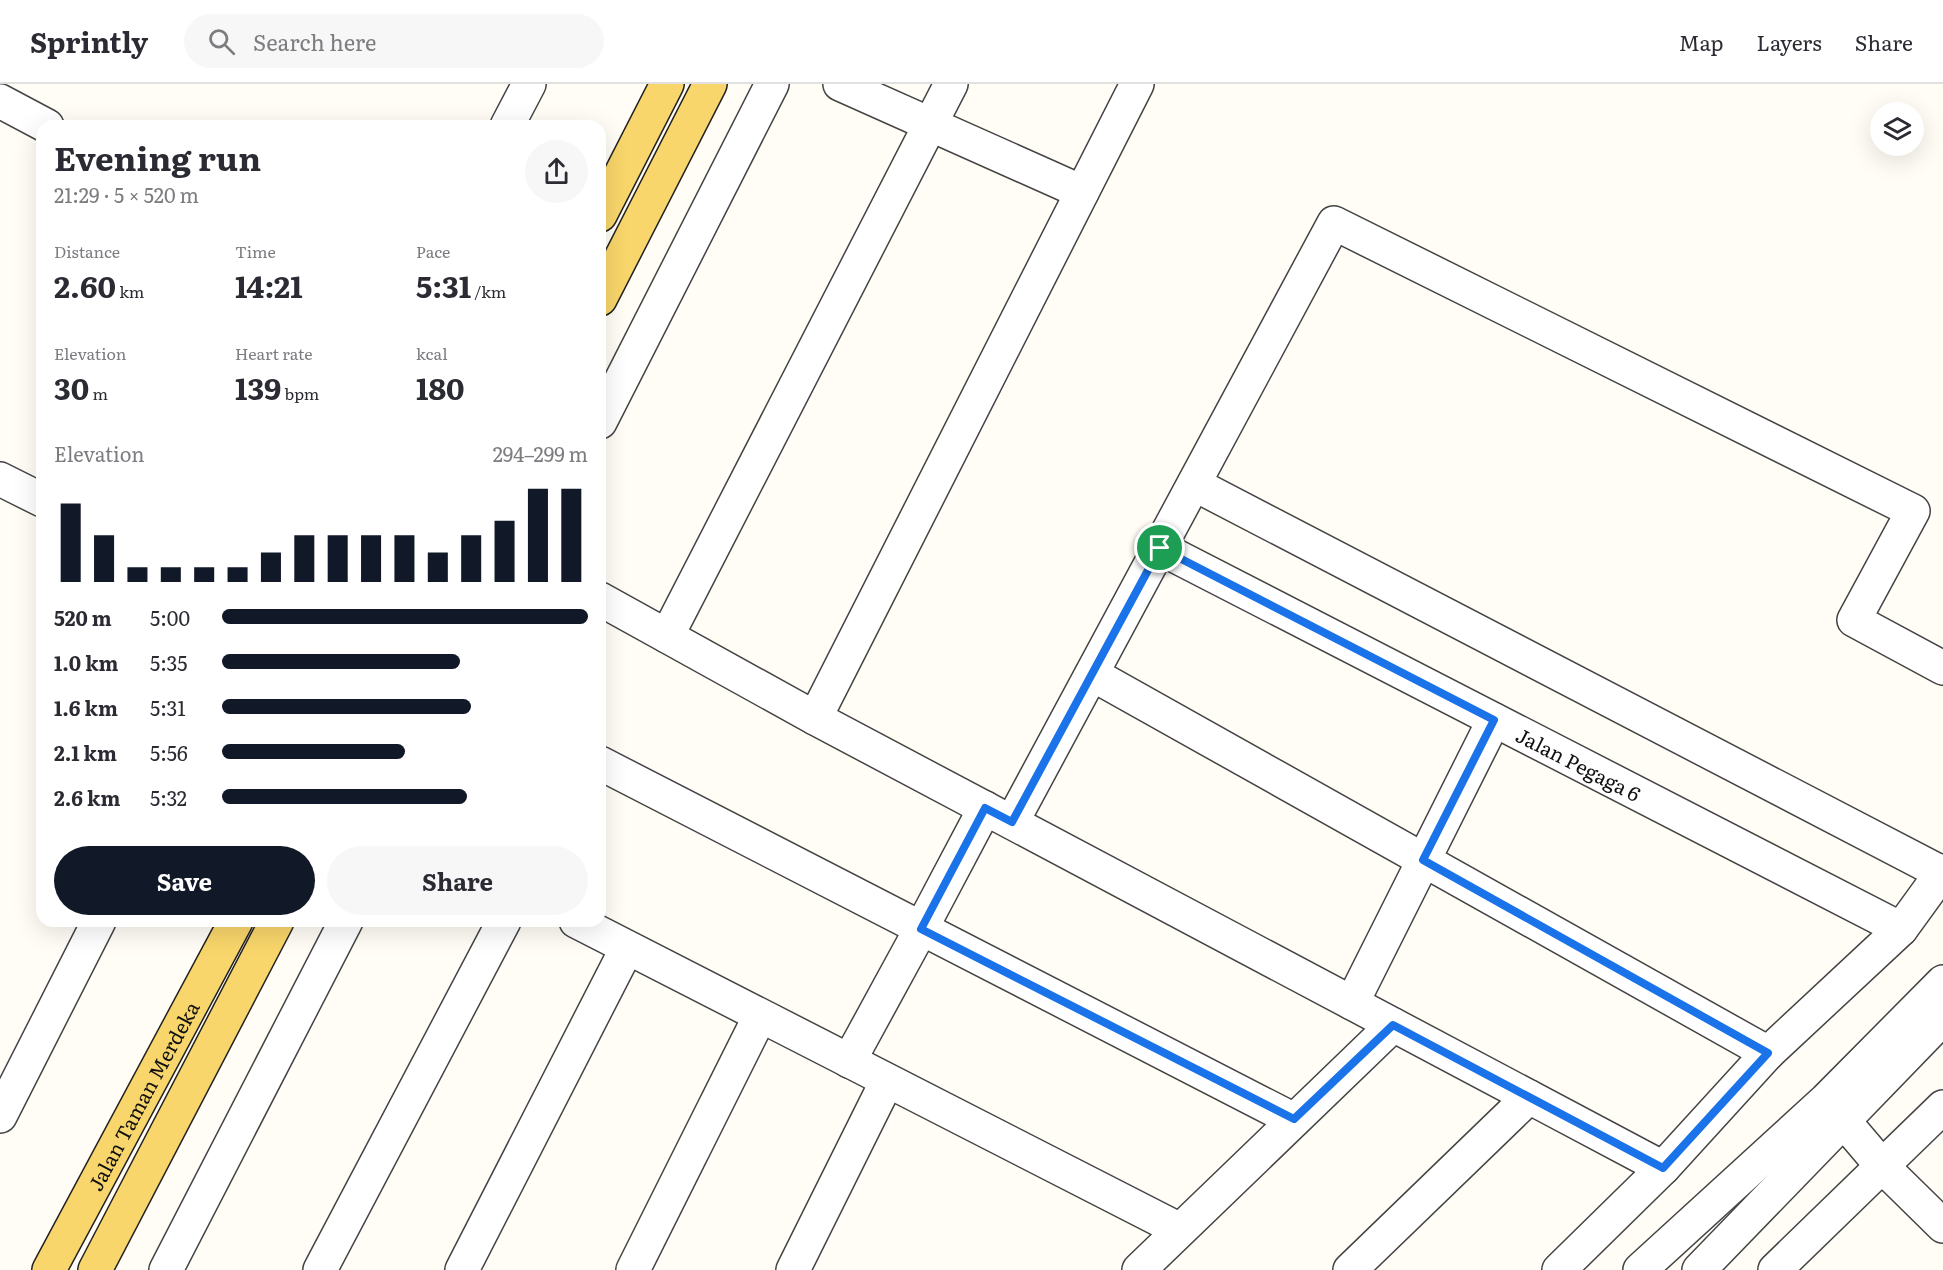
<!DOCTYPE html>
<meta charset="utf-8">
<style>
body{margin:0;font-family:Literata,serif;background:#f7f7f7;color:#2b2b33;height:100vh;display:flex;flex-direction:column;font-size:22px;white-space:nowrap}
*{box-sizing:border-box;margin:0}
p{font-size:20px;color:#7c7c81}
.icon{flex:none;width:33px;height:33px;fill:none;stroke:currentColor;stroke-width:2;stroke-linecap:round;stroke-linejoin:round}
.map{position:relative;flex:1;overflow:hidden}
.side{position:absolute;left:36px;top:36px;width:570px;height:807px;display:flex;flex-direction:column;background:#fff;border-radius:18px;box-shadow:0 6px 24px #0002}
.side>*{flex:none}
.fabs{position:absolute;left:1870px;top:18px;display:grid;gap:12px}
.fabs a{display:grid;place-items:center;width:54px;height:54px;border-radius:50%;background:#fff;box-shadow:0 6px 24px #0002;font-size:30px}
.pin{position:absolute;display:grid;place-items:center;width:51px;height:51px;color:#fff;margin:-26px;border:3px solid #fff;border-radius:50%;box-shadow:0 2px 6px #0007}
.round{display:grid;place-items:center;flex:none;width:63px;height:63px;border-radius:32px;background:#f7f7f7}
.overview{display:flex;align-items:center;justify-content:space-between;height:102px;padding:0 18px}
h1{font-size:33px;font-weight:700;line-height:45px}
.metrics{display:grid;grid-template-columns:repeat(3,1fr);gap:9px;height:102px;padding:6px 18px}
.metrics div{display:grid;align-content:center}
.metrics b{font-size:30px;font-weight:700}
.metrics small{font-size:16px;font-weight:400}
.metrics p{font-size:16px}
.chart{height:168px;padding:12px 18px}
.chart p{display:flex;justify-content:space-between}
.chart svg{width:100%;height:108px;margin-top:6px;stroke:#111827;stroke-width:6}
.action{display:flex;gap:12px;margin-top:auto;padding:12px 18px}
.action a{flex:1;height:69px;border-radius:36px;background:#111827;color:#fff;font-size:24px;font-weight:700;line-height:69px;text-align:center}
.action a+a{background:#f7f7f7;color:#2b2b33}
ul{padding:0 18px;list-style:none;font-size:20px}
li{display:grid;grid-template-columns:96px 72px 1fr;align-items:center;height:45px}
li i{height:15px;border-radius:8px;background:#111827}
header{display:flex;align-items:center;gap:36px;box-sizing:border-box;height:84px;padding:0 30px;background:#fff;border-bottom:2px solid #e1e1e2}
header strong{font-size:28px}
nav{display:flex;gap:33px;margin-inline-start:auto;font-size:21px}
.search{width:420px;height:54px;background:#f7f7f7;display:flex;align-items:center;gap:15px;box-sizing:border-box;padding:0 21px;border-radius:33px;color:#7c7c81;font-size:22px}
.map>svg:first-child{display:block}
</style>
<header>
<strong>Sprintly</strong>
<div class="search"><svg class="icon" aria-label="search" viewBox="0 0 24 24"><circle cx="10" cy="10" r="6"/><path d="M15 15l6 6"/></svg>Search here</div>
<nav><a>Map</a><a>Layers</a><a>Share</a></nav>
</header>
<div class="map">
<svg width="1943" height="1186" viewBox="0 0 1943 1186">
<rect width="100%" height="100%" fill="#fffdf5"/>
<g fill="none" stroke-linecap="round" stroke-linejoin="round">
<defs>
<g id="minor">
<path d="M840 0 1082 108"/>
<path d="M0 17 47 42"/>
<path d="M507 42 529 0"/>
<path d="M600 338 772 0"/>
<path d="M0 395 42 416"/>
<path d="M1194 400 1942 789"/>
<path id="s1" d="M1160 464 1901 845"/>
<path d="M600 515 815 634 1663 1084"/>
<path d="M667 552 951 0"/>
<path d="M1092 590 1768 969"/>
<path d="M815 634 1137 0"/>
<path d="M600 679 1294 1036"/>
<path d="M1012 738 1334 139 1913 427 1854 536 1943 584"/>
<path d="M576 837 1180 1146"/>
<path d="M1352 919 1494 636"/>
<path d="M849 977 921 845 985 724"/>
<path d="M1831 1022 1882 1082 1943 1142"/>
<path d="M0 1032 99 837"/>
<path d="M166 1186 346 837"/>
<path d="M320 1186 504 837"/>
<path d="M462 1186 627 864"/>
<path d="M633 1186 760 932"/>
<path d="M793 1186 887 997"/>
<path d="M1139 1186 1393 941"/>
<path d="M1350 1186 1529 1013"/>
<path d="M1559 1186 1663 1084 1768 969 1901 845 1943 787"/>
<path d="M1640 1186 1826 1016 1943 898"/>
<path d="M1699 1186 1943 934"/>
<path d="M1775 1186 1943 1023"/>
</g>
<g id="major">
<path d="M600 131 667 0"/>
<path d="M600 215 710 0"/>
<path id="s2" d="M49 1186 236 837"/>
<path d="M95 1186 277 837"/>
</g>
</defs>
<use href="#minor" stroke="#444" stroke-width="36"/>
<use href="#major" stroke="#222" stroke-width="36"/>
<use href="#minor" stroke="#fff" stroke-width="33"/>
<use href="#major" stroke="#f9d66b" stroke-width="33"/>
</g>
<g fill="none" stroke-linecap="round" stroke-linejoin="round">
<defs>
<path id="route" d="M1160 464 1494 636 1423 776 1768 969 1663 1084 1393 941 1294 1035 921 845 985 724 1012 738Z"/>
</defs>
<use href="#route" stroke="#fff" stroke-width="12"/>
<use href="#route" stroke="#1a73e8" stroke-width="8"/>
</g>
<g text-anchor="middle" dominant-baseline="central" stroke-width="6" stroke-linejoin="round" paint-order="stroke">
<g font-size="20" fill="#111" stroke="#fff">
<text stroke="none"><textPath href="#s1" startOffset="471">Jalan Pegaga 6</textPath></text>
<text stroke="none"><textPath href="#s2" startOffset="198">Jalan Taman Merdeka</textPath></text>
</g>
</g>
</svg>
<div class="fabs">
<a><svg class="icon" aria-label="layers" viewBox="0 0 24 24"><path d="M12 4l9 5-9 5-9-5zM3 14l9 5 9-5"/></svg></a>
</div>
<div class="pin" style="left:1160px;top:464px;background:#1e9e55"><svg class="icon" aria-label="arrive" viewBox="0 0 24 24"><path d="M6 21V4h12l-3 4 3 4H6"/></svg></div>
<section class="side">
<div class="overview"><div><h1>Evening run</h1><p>21:29 · 5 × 520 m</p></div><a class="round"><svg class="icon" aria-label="share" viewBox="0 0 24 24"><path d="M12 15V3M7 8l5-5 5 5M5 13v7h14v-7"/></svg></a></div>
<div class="metrics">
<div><p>Distance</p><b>2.60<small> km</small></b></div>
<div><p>Time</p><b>14:21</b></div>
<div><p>Pace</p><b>5:31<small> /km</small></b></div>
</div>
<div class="metrics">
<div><p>Elevation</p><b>30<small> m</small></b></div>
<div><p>Heart rate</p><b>139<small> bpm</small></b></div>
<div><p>kcal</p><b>180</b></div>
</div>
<div class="chart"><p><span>Elevation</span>294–299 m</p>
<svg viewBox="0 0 160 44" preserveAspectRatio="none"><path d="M5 44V12M15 44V25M25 44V38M35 44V38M45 44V38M55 44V38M65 44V32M75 44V25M85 44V25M95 44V25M105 44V25M115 44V32M125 44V25M135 44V19M145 44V6M155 44V6"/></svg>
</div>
<ul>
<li><b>520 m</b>5:00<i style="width:100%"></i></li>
<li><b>1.0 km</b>5:35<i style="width:65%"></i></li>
<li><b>1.6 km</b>5:31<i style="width:68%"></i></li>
<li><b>2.1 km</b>5:56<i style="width:50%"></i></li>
<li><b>2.6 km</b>5:32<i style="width:67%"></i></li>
</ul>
<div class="action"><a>Save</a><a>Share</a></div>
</section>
</div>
